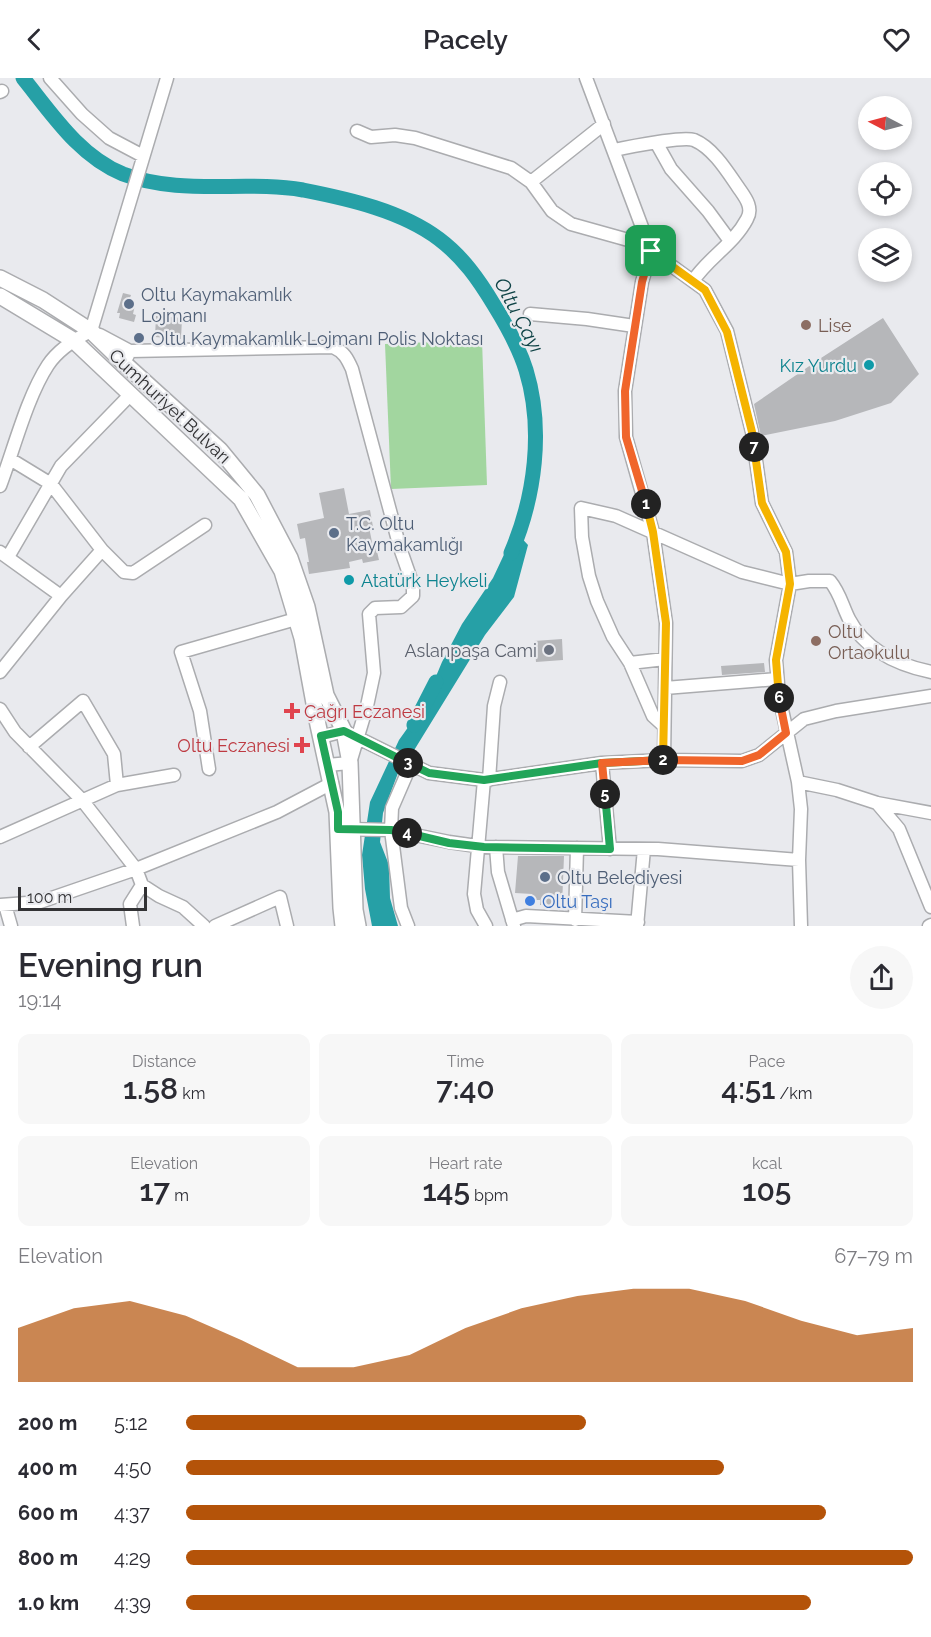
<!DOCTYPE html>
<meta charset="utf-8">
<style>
body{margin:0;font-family:Raleway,sans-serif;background:#f7f7f7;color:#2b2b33;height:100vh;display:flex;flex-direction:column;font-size:22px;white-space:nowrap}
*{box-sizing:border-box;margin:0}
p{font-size:20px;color:#7c7c81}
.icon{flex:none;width:33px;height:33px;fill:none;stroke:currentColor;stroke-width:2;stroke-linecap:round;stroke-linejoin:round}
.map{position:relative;height:848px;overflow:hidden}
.side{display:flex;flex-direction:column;background:#fff;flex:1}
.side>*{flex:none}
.needle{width:39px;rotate:276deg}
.tools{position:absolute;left:858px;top:18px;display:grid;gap:12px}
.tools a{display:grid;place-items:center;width:54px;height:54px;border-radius:50%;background:#fff;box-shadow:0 3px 9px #0003;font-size:30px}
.scale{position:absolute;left:18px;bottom:15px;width:129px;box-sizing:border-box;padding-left:6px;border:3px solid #323234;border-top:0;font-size:16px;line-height:21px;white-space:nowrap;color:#323234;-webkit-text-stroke:4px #e9eaee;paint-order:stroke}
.pin{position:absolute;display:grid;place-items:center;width:51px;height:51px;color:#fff;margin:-26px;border-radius:12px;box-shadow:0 3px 9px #0006}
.km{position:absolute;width:30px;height:30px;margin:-15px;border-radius:50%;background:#222;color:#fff;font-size:16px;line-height:30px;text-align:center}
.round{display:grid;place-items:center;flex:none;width:63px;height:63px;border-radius:32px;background:#f7f7f7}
.headline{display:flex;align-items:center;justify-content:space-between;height:102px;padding:0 18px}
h1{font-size:33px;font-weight:600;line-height:45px}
.metrics{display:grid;grid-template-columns:repeat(3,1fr);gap:9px;height:102px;padding:6px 18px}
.metrics div{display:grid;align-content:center;border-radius:12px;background:#f7f7f7;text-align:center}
.metrics b{font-size:30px;font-weight:600}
.metrics small{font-size:16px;font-weight:400}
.metrics p{font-size:16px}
.chart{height:168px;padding:12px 18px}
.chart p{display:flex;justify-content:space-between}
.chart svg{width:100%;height:108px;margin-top:6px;fill:#b45309;opacity:.7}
ul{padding:0 18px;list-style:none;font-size:20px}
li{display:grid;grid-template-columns:96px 72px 1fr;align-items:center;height:45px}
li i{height:15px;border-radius:8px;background:#b45309}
header{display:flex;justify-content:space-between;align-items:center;height:78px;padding:0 18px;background:#fff;font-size:27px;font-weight:600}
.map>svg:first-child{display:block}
</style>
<header><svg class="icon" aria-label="back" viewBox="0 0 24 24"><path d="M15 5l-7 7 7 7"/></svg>Pacely<svg class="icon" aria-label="heart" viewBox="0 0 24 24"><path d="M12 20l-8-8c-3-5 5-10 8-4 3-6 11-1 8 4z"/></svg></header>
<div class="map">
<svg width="931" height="848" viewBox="0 0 931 848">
<rect width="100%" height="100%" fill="#e9eaee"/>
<path fill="#a2d69f" d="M482 262 487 407 391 411 385 266Z"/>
<path fill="#26a0a6" d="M515 453 528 467 514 519 485 557 413 674 398 695 383 735 380 764 389 787 390 820 398 848H372L365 811 362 777 370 724 399 662 424 627 442 584 462 546 493 500Z"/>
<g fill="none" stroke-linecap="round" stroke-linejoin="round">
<path stroke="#26a0a6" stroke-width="15" d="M23 0C52 36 79 78 123 96 181 118 244 102 303 112 349 121 402 133 439 161 463 179 479 202 494 227 507 248 519 269 526 292 544 351 535 419 511 475
M414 647 436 604"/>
</g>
<path fill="#b6b7ba" d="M123 215 131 217 128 225 135 227 133 236 136 237 134 244 119 240 120 235H117Z
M156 238 182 240 181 261 155 259Z
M883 240 919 296 891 325 835 343 761 358 754 326 821 280Z
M344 410 349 436 370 432 373 449H369L373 469H376L379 482 363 485 362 481 349 484 350 490 309 496 307 484H309L305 460 300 461 297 446 324 440 319 415Z
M562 561 563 582 536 584 534 563Z
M764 585 765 594 722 597 721 588Z
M518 778H564L562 828 540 827V822H532V816L515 815Z"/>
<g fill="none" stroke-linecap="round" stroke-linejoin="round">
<defs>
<path id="minor" d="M50 0 82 36 109 60 143 78
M586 0 651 173 705 212 727 253 752 354 762 425 786 474 790 506 776 582 779 618 798 704 801 731 799 782 801 848
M0 14 2 13
M357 53 371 59 395 57 415 60 511 90 531 104 552 133 571 146 639 165H648
M657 66 671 91 708 133 730 163
M613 72C630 69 682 58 694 62 713 70 727 93 738 109 744 118 754 129 747 141 734 166 708 180 693 203
M531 104 604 46
M651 173 642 204 625 313 626 359 653 454 666 545 664 682
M530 236 587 241 634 248
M100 257 130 273
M124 285 130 273 333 269C344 274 347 280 352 291L400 470 413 507V518L401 529 375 530 369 536 374 595 367 628 350 685 327 687
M0 408C14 371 27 319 48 287 58 272 75 261 91 253L167 0
M102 472 124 494 133 495 205 447
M0 474 61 518
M8 479 61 388 130 317
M630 585 665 581
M0 594 61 518 102 472 51 406 10 381
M665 610 777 601
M0 631 15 654 82 722 136 791 142 807 159 818 183 829 204 848
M664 648 653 638 630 585 613 559 597 523 589 498 582 459 581 430 616 438 742 494 790 506 809 503H830C840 515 842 527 849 541 865 572 898 587 931 594
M321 659 344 653 429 695 484 702 602 685 664 682 742 683 759 677 804 641 836 633 931 618
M29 669 83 623 114 676 117 707
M602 685 610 771
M209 691 200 633 181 574 296 541
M484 702 474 816 477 832 486 848
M489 702 494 628 500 604
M798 704 837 712 877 725 931 735
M877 725 899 751 931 829
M344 751 391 752 449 764 484 769 658 771 799 782
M0 759 117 707 174 697
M496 769 498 794 514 848
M0 827 40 824 136 791 277 734 332 705
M5 827 11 848
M512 842 526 838 638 844
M575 842 577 770
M133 848 130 826 142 807
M215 848 280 819 287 848
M408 848 401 830 391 752 392 730 411 686
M637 848 644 771
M929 848 931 847"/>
<path id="major" d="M0 200 43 222 91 253 124 285 220 372 257 417 290 480 307 529 326 617 344 653 350 685 355 832 358 848
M0 218 73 262 241 421 282 493 302 560 318 647 337 734 341 830 343 848"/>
</defs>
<use href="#minor" stroke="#abacaf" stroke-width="15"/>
<use href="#major" stroke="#abacaf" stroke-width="18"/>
<use href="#minor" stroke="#fff" stroke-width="12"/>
<use href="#major" stroke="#fff" stroke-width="15"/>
</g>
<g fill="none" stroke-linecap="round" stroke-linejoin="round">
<defs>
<path id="split-1" d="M646 426 626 359 625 313 642 204 651 173"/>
<path id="split-2" d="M646 426 653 454 666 545 663 682"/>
<path id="split-3" d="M408 685 429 695 484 702 602 685 663 682"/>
<path id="split-4" d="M407 755 391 752 338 751V734L321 658 344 653 408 685"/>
<path id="split-5" d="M407 755 449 765 484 769 610 771 605 716"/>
<path id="split-6" d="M605 716 602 685 664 682 742 683 759 677 786 655 779 620"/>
<path id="split-7" d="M754 369 762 425 786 474 790 506 776 582 779 620"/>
<path id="split-8" d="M651 173 705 212 727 254 752 354 754 369"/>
</defs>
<use href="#split-1" stroke="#fff" stroke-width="12"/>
<use href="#split-2" stroke="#fff" stroke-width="12"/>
<use href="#split-3" stroke="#fff" stroke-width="12"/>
<use href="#split-4" stroke="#fff" stroke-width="12"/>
<use href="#split-5" stroke="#fff" stroke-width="12"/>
<use href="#split-6" stroke="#fff" stroke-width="12"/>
<use href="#split-7" stroke="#fff" stroke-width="12"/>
<use href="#split-8" stroke="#fff" stroke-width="12"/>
<use href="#split-1" stroke="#f0652b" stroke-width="8"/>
<use href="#split-2" stroke="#f5b400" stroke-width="8"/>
<use href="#split-3" stroke="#22a559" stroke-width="8"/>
<use href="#split-4" stroke="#22a559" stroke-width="8"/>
<use href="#split-5" stroke="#22a559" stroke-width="8"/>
<use href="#split-6" stroke="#f0652b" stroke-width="8"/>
<use href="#split-7" stroke="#f5b400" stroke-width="8"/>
<use href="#split-8" stroke="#f5b400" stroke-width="8"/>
</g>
<g fill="#5c6f8a" stroke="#e9eaee" stroke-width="2">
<circle cx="129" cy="226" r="6"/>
<circle cx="139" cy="260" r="6"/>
<circle cx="334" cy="455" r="6"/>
<circle cx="545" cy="799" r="6"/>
</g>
<g fill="#8d6e63" stroke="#e9eaee" stroke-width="2">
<circle cx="806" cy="247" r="6"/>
<circle cx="816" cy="563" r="6"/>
</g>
<g fill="#0f9aa8" stroke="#e9eaee" stroke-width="2">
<circle cx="869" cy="287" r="6"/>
<circle cx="349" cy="502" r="6"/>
</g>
<circle fill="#6b7280" stroke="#e9eaee" stroke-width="2" cx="549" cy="572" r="6"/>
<g fill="#e0444e" stroke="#e9eaee" stroke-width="2">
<path d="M289 624h6v6h6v6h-6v6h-6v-6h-6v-6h6z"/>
<path d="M299 658h6v6h6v6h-6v6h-6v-6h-6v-6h6z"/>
</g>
<circle fill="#3f7fe0" stroke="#e9eaee" stroke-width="2" cx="530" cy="823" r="6"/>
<g text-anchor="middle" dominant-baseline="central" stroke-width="4.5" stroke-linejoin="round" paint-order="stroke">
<g font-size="18" fill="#4e5e75" stroke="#e9eaee" text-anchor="start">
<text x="141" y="216">Oltu Kaymakamlık<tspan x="141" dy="21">Lojmanı</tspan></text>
<text x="151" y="260">Oltu Kaymakamlık Lojmanı Polis Noktası</text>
<text x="346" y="445">T.C. Oltu<tspan x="346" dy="21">Kaymakamlığı</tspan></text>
<text x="557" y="799">Oltu Belediyesi</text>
</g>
<g font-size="18" fill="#785e54" stroke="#e9eaee" text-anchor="start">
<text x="818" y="247">Lise</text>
<text x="828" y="553">Oltu<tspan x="828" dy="21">Ortaokulu</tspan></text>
</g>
<g font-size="18" fill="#0d838f" stroke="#e9eaee" text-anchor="end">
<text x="857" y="287">Kız Yurdu</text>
<text x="361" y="502" text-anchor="start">Atatürk Heykeli</text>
</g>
<g font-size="18" fill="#323234" stroke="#e9eaee">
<text transform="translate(170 328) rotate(43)">Cumhuriyet Bulvarı</text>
</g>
<g font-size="18" fill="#5b616d" stroke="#e9eaee" text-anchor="end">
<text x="537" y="572">Aslanpaşa Cami</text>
</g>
<g font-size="18" fill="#be3a42" stroke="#e9eaee" text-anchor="start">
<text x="304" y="633">Çağrı Eczanesi</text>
<text x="290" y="667" text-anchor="end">Oltu Eczanesi</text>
</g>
<g font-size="18" fill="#366cbe" stroke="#e9eaee" text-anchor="start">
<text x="542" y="823">Oltu Taşı</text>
</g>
<g font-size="20" font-style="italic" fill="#0f4346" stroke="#e9eaee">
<text transform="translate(519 237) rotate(62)">Oltu Çayı</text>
</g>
</g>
</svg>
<div class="tools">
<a><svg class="needle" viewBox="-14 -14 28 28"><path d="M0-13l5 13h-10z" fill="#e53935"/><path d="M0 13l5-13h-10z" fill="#7c7c81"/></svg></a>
<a><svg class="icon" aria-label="locate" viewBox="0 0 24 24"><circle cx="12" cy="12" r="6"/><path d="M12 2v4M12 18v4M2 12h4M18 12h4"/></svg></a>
<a><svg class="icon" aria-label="layers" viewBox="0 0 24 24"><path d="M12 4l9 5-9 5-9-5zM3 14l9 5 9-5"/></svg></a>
</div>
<div class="scale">100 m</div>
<div class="pin" style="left:651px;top:173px;background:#1e9e55"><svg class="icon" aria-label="arrive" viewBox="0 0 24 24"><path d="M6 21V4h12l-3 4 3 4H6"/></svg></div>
<b class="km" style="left:646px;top:426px">1</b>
<b class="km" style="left:663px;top:682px">2</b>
<b class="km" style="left:408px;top:685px">3</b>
<b class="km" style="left:407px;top:755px">4</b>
<b class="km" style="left:605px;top:716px">5</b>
<b class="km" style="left:779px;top:620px">6</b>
<b class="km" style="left:754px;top:369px">7</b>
</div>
<section class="side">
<div class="headline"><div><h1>Evening run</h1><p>19:14</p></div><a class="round"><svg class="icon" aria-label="share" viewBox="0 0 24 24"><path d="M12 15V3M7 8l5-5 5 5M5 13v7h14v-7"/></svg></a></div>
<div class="metrics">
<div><p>Distance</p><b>1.58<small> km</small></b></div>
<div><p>Time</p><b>7:40</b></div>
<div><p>Pace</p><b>4:51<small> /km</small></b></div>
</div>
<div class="metrics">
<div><p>Elevation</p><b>17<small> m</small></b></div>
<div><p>Heart rate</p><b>145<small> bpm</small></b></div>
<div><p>kcal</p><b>105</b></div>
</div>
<div class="chart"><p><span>Elevation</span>67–79 m</p>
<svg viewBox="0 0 160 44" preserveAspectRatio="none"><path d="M0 44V22L10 14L20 11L30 17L40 27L50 38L60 38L70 33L80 22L90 14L100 9L110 6L120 6L130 11L140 19L150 25L160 22V44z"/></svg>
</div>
<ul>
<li><b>200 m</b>5:12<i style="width:55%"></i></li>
<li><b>400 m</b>4:50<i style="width:74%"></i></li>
<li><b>600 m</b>4:37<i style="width:88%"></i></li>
<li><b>800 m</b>4:29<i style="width:100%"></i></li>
<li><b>1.0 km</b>4:39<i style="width:86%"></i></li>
</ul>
</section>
